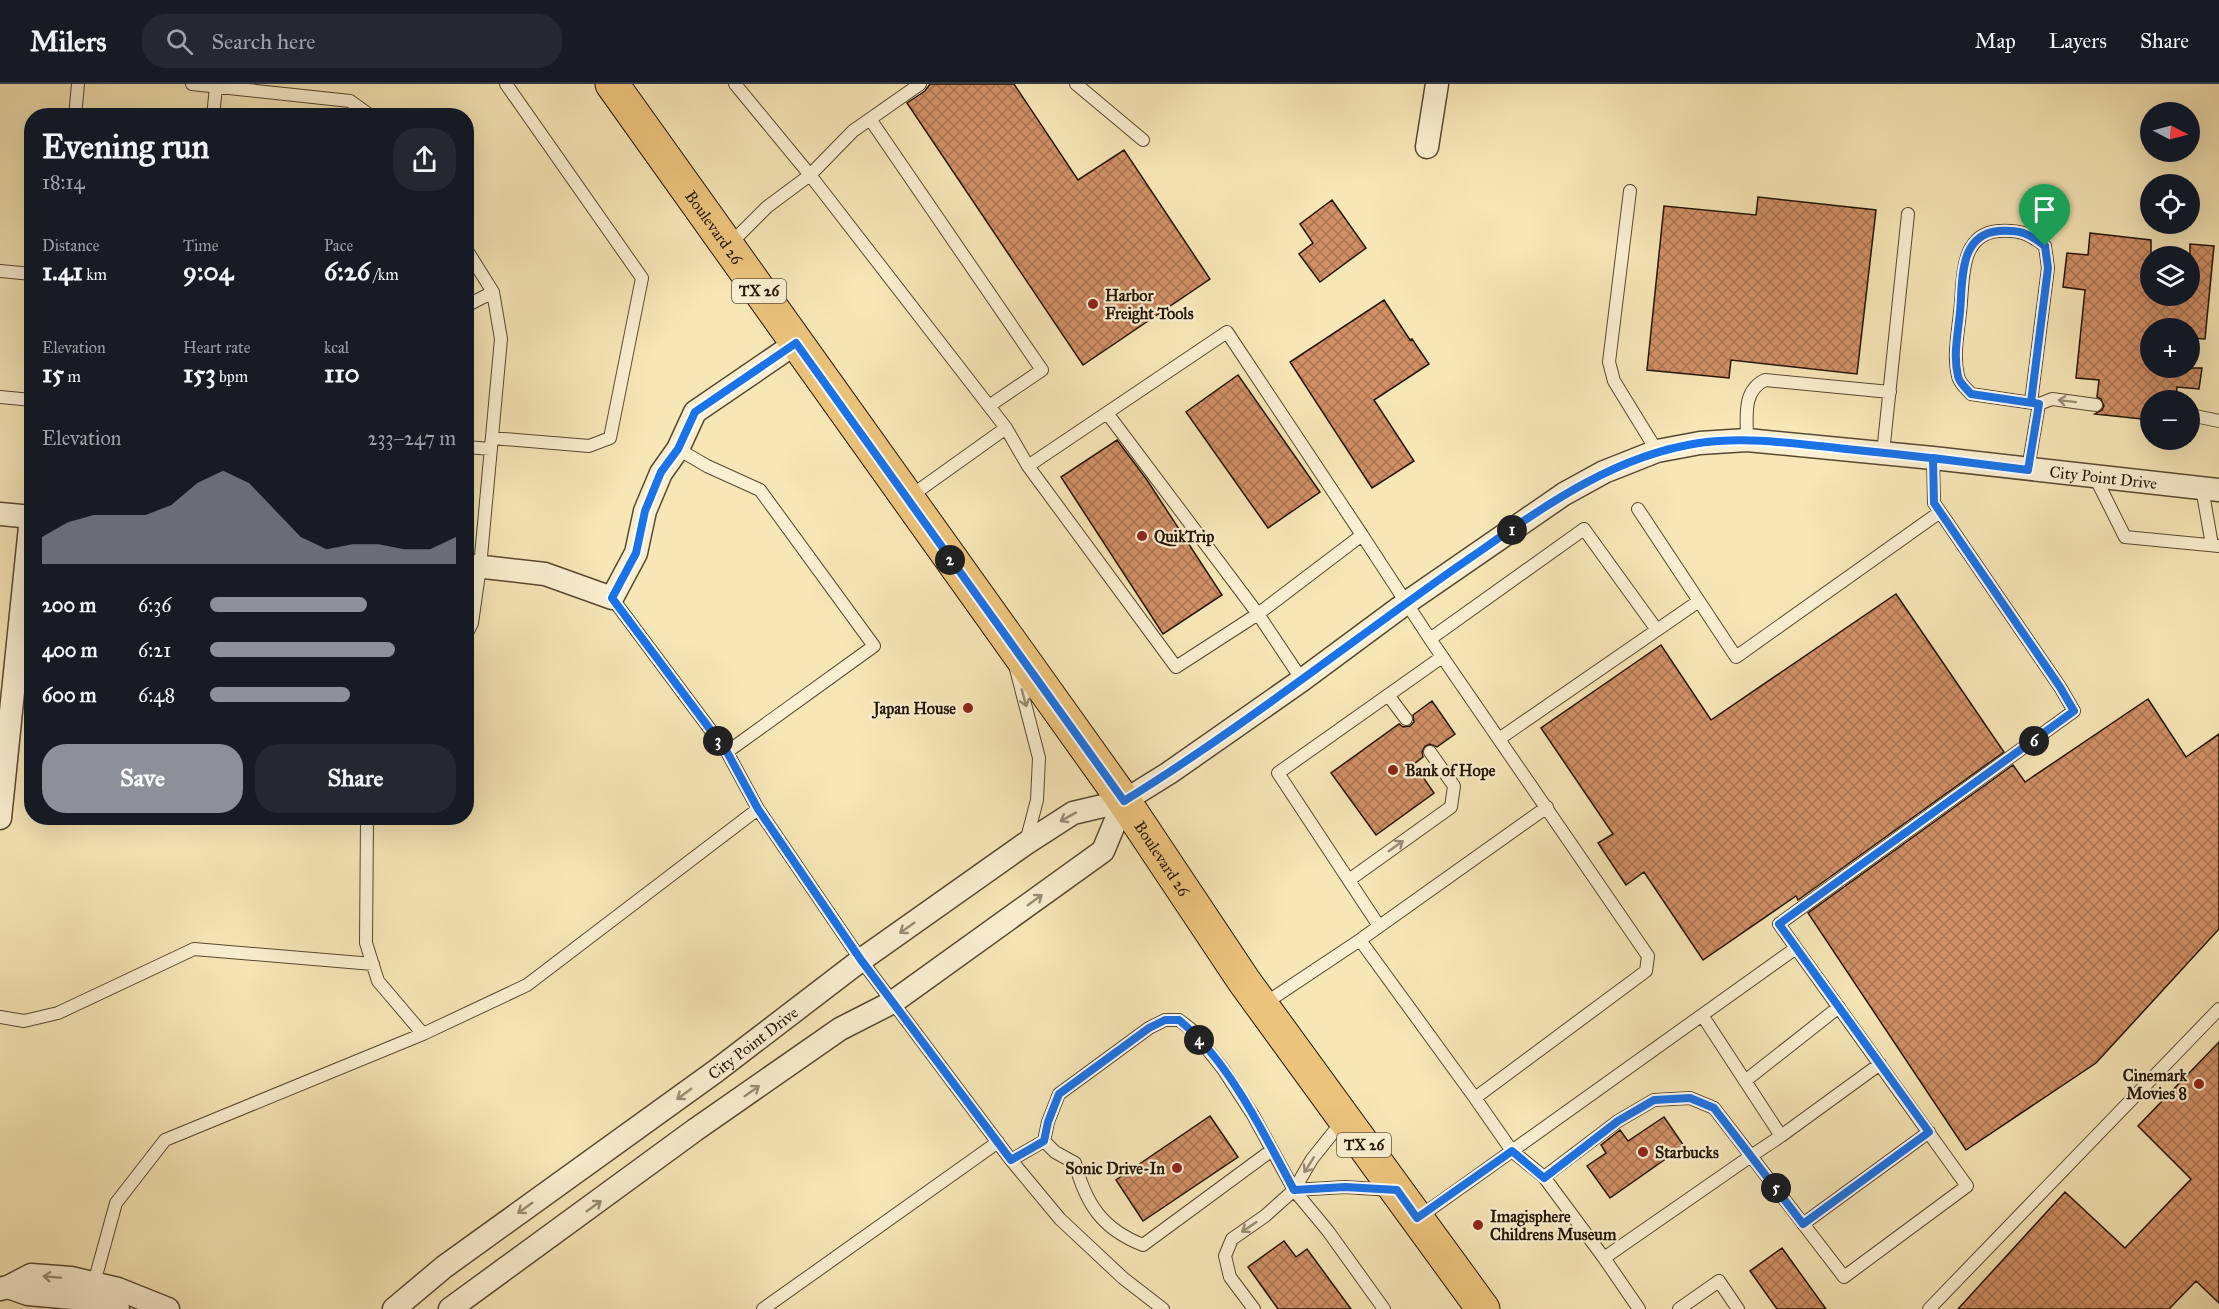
<!DOCTYPE html>
<meta charset="utf-8">
<style>
body{margin:0;font-family:"IM FELL Great Primer",serif;background:#242831;color:#f1f3f6;height:100vh;display:flex;flex-direction:column;font-size:22px;white-space:nowrap}
*{box-sizing:border-box;margin:0}
p{font-size:20px;color:#9ea1a6}
.icon{flex:none;width:33px;height:33px;fill:none;stroke:currentColor;stroke-width:2;stroke-linecap:round;stroke-linejoin:round}
.map{position:relative;flex:1;overflow:hidden}
.panel{position:absolute;left:24px;top:24px;width:450px;height:717px;display:flex;flex-direction:column;background:#171b24;border-radius:24px;box-shadow:0 6px 24px #0002}
.panel>*{flex:none}
.needle{width:39px;rotate:96deg}
.tools{position:absolute;left:2140px;top:18px;display:grid;gap:12px}
.tools a{display:grid;place-items:center;width:60px;height:60px;border-radius:50%;background:#171b24;box-shadow:0 6px 24px #0002;font-size:30px}
.pin{position:absolute;display:grid;place-items:center;width:51px;height:51px;color:#fff;margin:-62px -26px;border-radius:50% 50% 50% 0;rotate:-45deg;box-shadow:0 0 6px #0007}
.pin .icon{rotate:45deg}
.km{position:absolute;width:30px;height:30px;margin:-15px;border-radius:50%;background:#222;color:#fff;font-size:16px;line-height:30px;text-align:center}
.round{display:grid;place-items:center;flex:none;width:63px;height:63px;border-radius:24px;background:#242831}
.headline{display:flex;align-items:center;justify-content:space-between;height:102px;padding:0 18px}
h1{font-size:33px;font-weight:700;line-height:45px}
.stats{display:grid;grid-template-columns:repeat(3,1fr);gap:9px;height:102px;padding:6px 18px}
.stats div{display:grid;align-content:center}
.stats b{font-size:26px;font-weight:700}
.stats small{font-size:16px;font-weight:400}
.stats p{font-size:16px}
.chart{height:168px;padding:12px 18px}
.chart p{display:flex;justify-content:space-between}
.chart svg{width:100%;height:108px;margin-top:6px;fill:#8c9099;opacity:.7}
.button{display:flex;gap:12px;margin-top:auto;padding:12px 18px}
.button a{flex:1;height:69px;border-radius:24px;background:#8c9099;color:#fff;font-size:24px;font-weight:700;line-height:69px;text-align:center}
.button a+a{background:#242831;color:#f1f3f6}
ul{padding:0 18px;list-style:none;font-size:20px}
li{display:grid;grid-template-columns:96px 72px 1fr;align-items:center;height:45px}
li i{height:15px;border-radius:8px;background:#8c9099}
header{display:flex;align-items:center;gap:36px;box-sizing:border-box;height:84px;padding:0 30px;background:#171b24;border-bottom:2px solid #363941}
header strong{font-size:28px}
nav{display:flex;gap:33px;margin-inline-start:auto;font-size:21px}
.search{width:420px;height:54px;background:#242831;display:flex;align-items:center;gap:15px;box-sizing:border-box;padding:0 21px;border-radius:24px;color:#9ea1a6;font-size:22px}
.map>svg:first-child{display:block}
</style>
<header>
<strong>Milers</strong>
<div class="search"><svg class="icon" aria-label="search" viewBox="0 0 24 24"><circle cx="10" cy="10" r="6"/><path d="M15 15l6 6"/></svg>Search here</div>
<nav><a>Map</a><a>Layers</a><a>Share</a></nav>
</header>
<div class="map">
<svg width="2219" height="1225" viewBox="0 0 2219 1225">
<defs>
<pattern id="building-cross-hatch" width="8" height="8" patternUnits="userSpaceOnUse" patternTransform="scale(1.5)"><rect width="8" height="8" fill="#d19066"/><path d="M0 0l8 8M0 8l8-8" fill="none" stroke="#a97452"/></pattern>
</defs>
<rect width="100%" height="100%" fill="#f7e6b6"/>
<filter id="stains"><feTurbulence type="fractalNoise" baseFrequency=".00333" numOctaves="4"/><feColorMatrix values="0 0 0 0 .2 0 0 0 0 .09 0 0 0 0 .02 0 0 0 .5 -.17"/></filter>
<radialGradient id="worn" r=".72"><stop offset=".6" stop-color="#630" stop-opacity="0"/><stop offset="1" stop-color="#630" stop-opacity=".3"/></radialGradient>
<path fill="url(#building-cross-hatch)" stroke="#231403" stroke-width="1.5" d="M930 0H1014L1078 96 1124 66 1210 195 1083 281 907 19 925 7Z
M1758 113 1876 126 1857 290 1731 276 1729 294 1647 286 1664 122 1756 131Z
M1332 116 1366 164 1320 198 1299 170 1313 159 1300 140Z
M2090 149 2151 156V212H2190V160L2214 162 2205 255 2190 254V244H2151V284H2202L2199 305 2177 303 2176 316H2151V336L2095 330 2102 326 2104 322 2101 315 2097 313 2099 296 2076 294 2085 206 2063 203 2067 169 2088 171Z
M1384 216 1410 256 1412 255 1429 280 1374 316 1414 377 1372 404 1290 278Z
M1238 291 1320 408 1268 444 1186 328Z
M1117 356 1147 396 1222 511 1163 550 1061 393Z
M1896 510 2004 668 1798 816 1796 812 1703 876 1644 788 1626 801 1598 759 1613 750 1541 644 1661 561 1711 636Z
M2148 615 2186 673 2219 650V845L2096 979 1966 1066 1808 829 2013 681 2025 698Z
M1432 617 1455 650 1437 663 1430 660 1425 662 1422 668 1423 673 1414 680 1434 709 1376 751 1331 689 1399 640 1403 643 1410 642 1414 638 1413 631Z
M2219 958V1219L2196 1197 2169 1225H1958L2065 1108 2125 1164 2191 1095 2138 1042Z
M1210 1032 1238 1073 1143 1137 1116 1096Z
M1664 1033 1684 1062 1610 1114 1587 1082 1606 1069 1601 1061 1620 1046 1628 1057Z
M1284 1157 1296 1173 1307 1165 1351 1225H1278L1248 1183Z
M1782 1164 1826 1225H1777L1750 1187Z"/>
<g fill="none" stroke-linecap="round" stroke-linejoin="round">
<defs>
<path id="service" d="M192 0 350 17 371 32
M735 0 810 91 853 47 920 0
M1076 0 1143 56
M75 32 78 0
M213 32 216 3
M870 35 1042 286 989 322
M1630 107 1609 278 1614 297 1657 367
M729 161 767 123 810 91 1006 344
M466 165 493 208 501 255 480 483 472 539 466 551
M0 187 32 190
M466 222 493 208
M0 313 32 316
M2031 318 2048 184 2045 162C2028 149 2020 146 1999 147 1958 150 1964 198 1960 228 1958 249 1953 272 1958 292 1959 299 1967 305 1971 310L2039 320 2052 315 2096 321
M2190 331 2219 337
M492 354 589 362 610 354 642 194 506 0
M1747 356C1747 333 1742 307 1765 296L1890 308
M466 363 491 365
M678 365 707 382 760 406 874 562 727 668
M1883 369 1908 130
M1028 382 1227 248 1362 451 1258 530 1107 329
M2028 385 2039 320
M2095 393 2125 453 2219 462
M2202 404 2212 461
M908 414 1006 344 1028 382 1176 583 1258 530 1302 596
M1638 425 1736 573 1940 428
M612 514 727 668 758 725 861 876 1011 1076 1060 1135 1123 1194 1163 1225
M1430 555 1584 445 1657 546
M1016 585 1039 674 1037 716 1026 758
M1388 611 1406 635
M1499 655 1699 517
M367 734 366 859 378 897 423 950
M1349 796 1451 723 1454 702 1430 668
M1379 842 1278 689 1442 573
M1360 856 1547 723
M1796 864 1779 840 2074 627 2060 603 1934 419 1933 374
M1264 920 1360 856 1475 1014 1646 887 1648 872 1430 555 1362 451
M0 933 24 937 58 929 194 865 373 880
M1745 997 1839 923
M1344 1035 1312 1075 1294 1106 1345 1103 1391 1106
M1781 1052 1880 980
M1044 1057 1055 1068 1075 1079C1086 1120 1102 1145 1143 1161L1272 1066
M1011 1076 1044 1057 1048 1038 1059 1010 1149 944 1165 936H1179L1192 946 1223 985 1253 1031 1294 1106 1328 1147 1384 1225
M1544 1093 1618 1037 1654 1016 1690 1014 1714 1024 1751 1072 1781 1052 1702 931
M1418 1134C1544 1044 1670 954 1796 864L1967 1102 1844 1193 1751 1072 1604 1174 1544 1093 1512 1067 1475 1014
M1803 1140 1929 1048
M1604 1174 1639 1225
M94 1199 116 1119 165 1056 423 950 527 901 758 725
M763 1225 998 1058
M1254 1225 1230 1193 1225 1172 1232 1155 1265 1132 1294 1106
M1679 1225 1719 1197 1738 1225
M1929 1225 2219 925"/>
<g id="minor">
<path d="M1427 63 1437 0"/>
<path d="M0 430 32 433"/>
<path d="M466 481 545 490 612 514 636 469 645 427 661 389 678 365 695 328 796 259"/>
<path d="M0 734 31 433"/>
<path d="M8 1203 28 1210 84 1215 118 1225"/>
<path d="M0 1205 8 1203 31 1191 71 1194 118 1205 168 1225"/>
<path id="s1" d="M394 1225 444 1183 716 987 861 876 1025 760 1073 729 1124 717 1169 689 1302 596 1406 519 1564 410 1604 388 1657 367 1700 359 1747 356 1933 374 2219 406"/>
<path d="M450 1225 695 1046 840 945 893 918 1103 767 1124 717"/>
</g>
<g id="primary">
<path id="s2" d="M612 0 1124 717 1244 897 1483 1225"/>
</g>
</defs>
<use href="#service" stroke="#584830" stroke-width="14"/>
<use href="#minor" stroke="#584830" stroke-width="25"/>
<use href="#primary" stroke="#231403" stroke-width="35"/>
<use href="#service" stroke="#faefd0" stroke-width="12"/>
<use href="#minor" stroke="#faefd0" stroke-width="22"/>
<use href="#primary" stroke="#ecc37b" stroke-width="33"/>
</g>
<defs><path id="oneway-shaft" d="M-6 0H5M1.5-3L5.5 0L1.5 3" fill="none" stroke-width="1.6" stroke-linecap="round" stroke-linejoin="round" transform="scale(1.5)"/></defs>
<g stroke="#998c74">
<use href="#oneway-shaft" transform="translate(2067 317) rotate(-173)"/>
<use href="#oneway-shaft" transform="translate(1024 614) rotate(75)"/>
<use href="#oneway-shaft" transform="translate(1068 733) rotate(151)"/>
<use href="#oneway-shaft" transform="translate(1396 762) rotate(-36)"/>
<use href="#oneway-shaft" transform="translate(1035 816) rotate(-36)"/>
<use href="#oneway-shaft" transform="translate(907 844) rotate(145)"/>
<use href="#oneway-shaft" transform="translate(752 1007) rotate(-35)"/>
<use href="#oneway-shaft" transform="translate(684 1010) rotate(144)"/>
<use href="#oneway-shaft" transform="translate(1309 1081) rotate(122)"/>
<use href="#oneway-shaft" transform="translate(594 1122) rotate(-36)"/>
<use href="#oneway-shaft" transform="translate(525 1124) rotate(144)"/>
<use href="#oneway-shaft" transform="translate(1249 1143) rotate(146)"/>
<use href="#oneway-shaft" transform="translate(52 1193) rotate(-175)"/>
</g>
<g fill="none" stroke-linecap="round" stroke-linejoin="round">
<defs>
<path id="route" d="M2045 162 2048 184 2031 318 2039 320 2028 386C1967 378 1907 371 1846 365 1797 360 1748 352 1699 359 1606 373 1533 431 1457 483 1346 561 1239 646 1124 717L796 259 695 328 678 365 661 388 645 427 636 469 612 514 727 668 758 725 861 876 1011 1076 1044 1057 1048 1038 1059 1010 1149 944 1165 936H1179C1229 977 1264 1050 1294 1106L1345 1103 1397 1106 1417 1134 1512 1067 1544 1094 1618 1037 1654 1016 1690 1014 1714 1024 1803 1140 1929 1048 1779 840 2074 627 2060 603 1934 419 1933 374 2028 386 2039 320 1971 310C1967 305 1959 299 1958 292 1953 272 1958 249 1960 228 1963 198 1958 150 1999 147 2021 146 2028 149 2045 162"/>
</defs>
<use href="#route" stroke="#fff" stroke-width="12"/>
<use href="#route" stroke="#1a73e8" stroke-width="8"/>
</g>
<g fill="#8f2418" stroke="#faefd0" stroke-width="2">
<circle cx="1093" cy="220" r="6"/>
<circle cx="1142" cy="452" r="6"/>
<circle cx="968" cy="624" r="6"/>
<circle cx="1393" cy="686" r="6"/>
<circle cx="2199" cy="1000" r="6"/>
<circle cx="1643" cy="1068" r="6"/>
<circle cx="1177" cy="1084" r="6"/>
<circle cx="1478" cy="1141" r="6"/>
</g>
<g text-anchor="middle" dominant-baseline="central" stroke-width="4.5" stroke-linejoin="round" paint-order="stroke">
<g fill="#faefd0" stroke="#645640" stroke-width="1.5">
<rect x="732" y="195" width="54" height="24" rx="4.5"/>
<rect x="1337" y="1049" width="54" height="24" rx="4.5"/>
</g>
<g font-size="15" font-weight="bold" fill="#231403">
<text x="759" y="207">TX 26</text>
<text x="1364" y="1061">TX 26</text>
</g>
<g font-size="16" fill="#231403" stroke="#faefd0">
<text stroke="none"><textPath href="#s2" startOffset="176">Boulevard 26</textPath></text>
<text stroke="none"><textPath href="#s1" startOffset="1982">City Point Drive</textPath></text>
<text stroke="none"><textPath href="#s2" startOffset="950">Boulevard 26</textPath></text>
<text stroke="none"><textPath href="#s1" startOffset="447">City Point Drive</textPath></text>
</g>
<g font-size="16" font-weight="bold" fill="#231403" stroke="#faefd0" text-anchor="start">
<text x="1105" y="211">Harbor<tspan x="1105" dy="18">Freight Tools</tspan></text>
<text x="1154" y="452">QuikTrip</text>
<text x="956" y="624" text-anchor="end">Japan House</text>
<text x="1405" y="686">Bank of Hope</text>
<text x="2187" y="991" text-anchor="end">Cinemark<tspan x="2187" dy="18">Movies 8</tspan></text>
<text x="1655" y="1068">Starbucks</text>
<text x="1165" y="1084" text-anchor="end">Sonic Drive-In</text>
<text x="1490" y="1132">Imagisphere<tspan x="1490" dy="18">Childrens Museum</tspan></text>
</g>
</g>
<rect width="100%" height="100%" filter="url(#stains)"/>
<rect width="100%" height="100%" fill="url(#worn)"/>
</svg>
<div class="tools">
<a><svg class="needle" viewBox="-14 -14 28 28"><path d="M0-13l5 13h-10z" fill="#e53935"/><path d="M0 13l5-13h-10z" fill="#9ea1a6"/></svg></a>
<a><svg class="icon" aria-label="locate" viewBox="0 0 24 24"><circle cx="12" cy="12" r="6"/><path d="M12 2v4M12 18v4M2 12h4M18 12h4"/></svg></a>
<a><svg class="icon" aria-label="layers" viewBox="0 0 24 24"><path d="M12 4l9 5-9 5-9-5zM3 14l9 5 9-5"/></svg></a>
<a>+</a>
<a>−</a>
</div>
<div class="pin" style="left:2045px;top:162px;background:#1e9e55"><svg class="icon" aria-label="arrive" viewBox="0 0 24 24"><path d="M6 21V4h12l-3 4 3 4H6"/></svg></div>
<b class="km" style="left:1512px;top:446px">1</b>
<b class="km" style="left:950px;top:476px">2</b>
<b class="km" style="left:718px;top:657px">3</b>
<b class="km" style="left:1199px;top:956px">4</b>
<b class="km" style="left:1776px;top:1104px">5</b>
<b class="km" style="left:2034px;top:657px">6</b>
<section class="panel">
<div class="headline"><div><h1>Evening run</h1><p>18:14</p></div><a class="round"><svg class="icon" aria-label="share" viewBox="0 0 24 24"><path d="M12 15V3M7 8l5-5 5 5M5 13v7h14v-7"/></svg></a></div>
<div class="stats">
<div><p>Distance</p><b>1.41<small> km</small></b></div>
<div><p>Time</p><b>9:04</b></div>
<div><p>Pace</p><b>6:26<small> /km</small></b></div>
</div>
<div class="stats">
<div><p>Elevation</p><b>15<small> m</small></b></div>
<div><p>Heart rate</p><b>153<small> bpm</small></b></div>
<div><p>kcal</p><b>110</b></div>
</div>
<div class="chart"><p><span>Elevation</span>233–247 m</p>
<svg viewBox="0 0 160 44" preserveAspectRatio="none"><path d="M0 44V33L10 27L20 24L30 24L40 24L50 20L60 11L70 6L80 11L90 22L100 33L110 38L120 36L130 36L140 38L150 38L160 33V44z"/></svg>
</div>
<ul>
<li><b>200 m</b>6:36<i style="width:64%"></i></li>
<li><b>400 m</b>6:21<i style="width:75%"></i></li>
<li><b>600 m</b>6:48<i style="width:57%"></i></li>
</ul>
<div class="button"><a>Save</a><a>Share</a></div>
</section>
</div>
